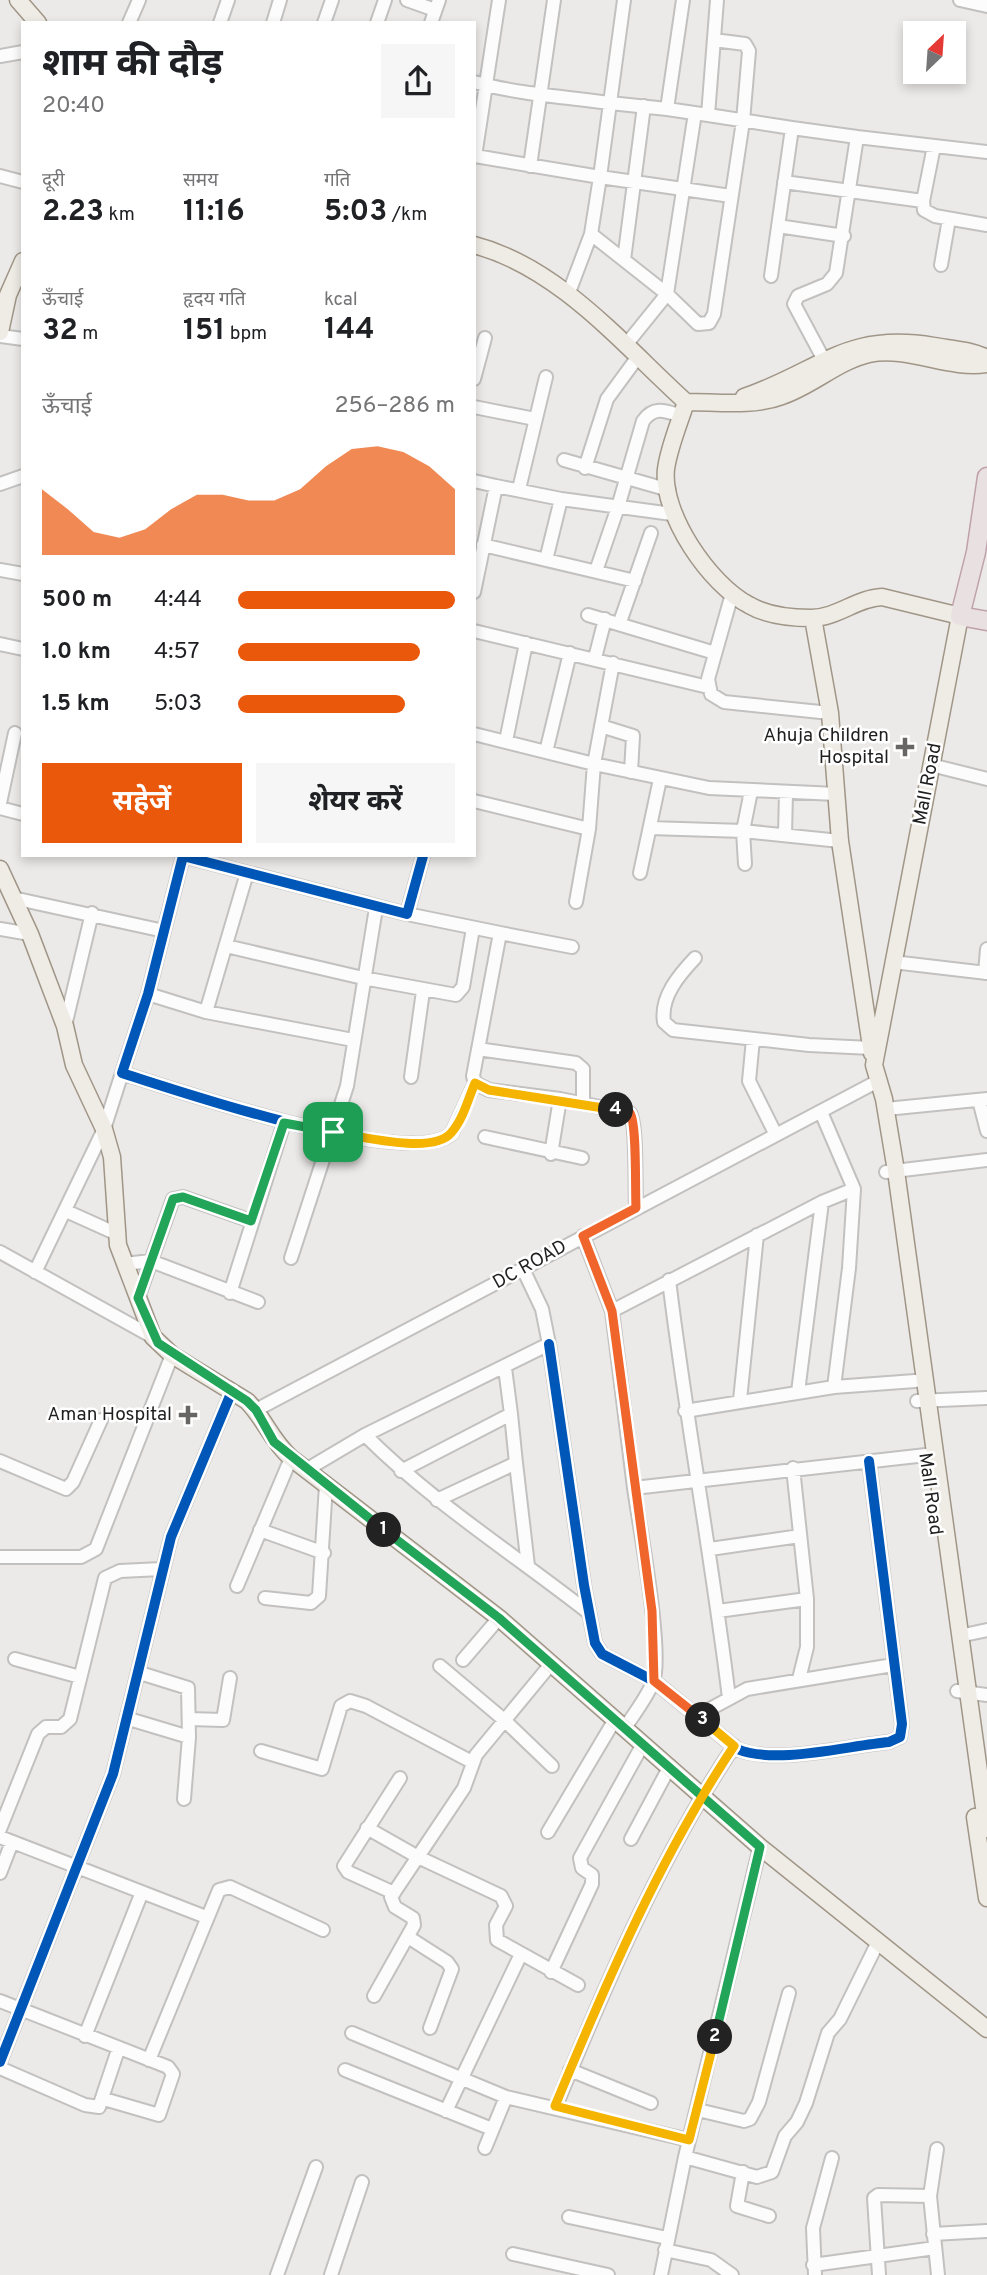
<!DOCTYPE html>
<html lang="hi">
<meta charset="utf-8">
<style>
body{margin:0;font-family:Overpass,"Noto Sans Devanagari",sans-serif;background:#f6f6f6;color:#202124;height:100vh;display:flex;flex-direction:column;font-size:26px;white-space:nowrap}
*{box-sizing:border-box;margin:0}
p{font-size:23px;color:#757577}
.icon{flex:none;width:38px;height:38px;fill:none;stroke:currentColor;stroke-width:2;stroke-linecap:round;stroke-linejoin:round}
.map{position:relative;flex:1;overflow:hidden}
.panel{position:absolute;left:21px;top:21px;width:455px;height:836px;display:flex;flex-direction:column;background:#fff;border-radius:0px;box-shadow:0 4px 10px #0003}
.panel>*{flex:none}
.needle{width:46px;rotate:25deg}
.tools{position:absolute;left:903px;top:21px;display:grid;gap:14px}
.tools a{display:grid;place-items:center;width:63px;height:63px;border-radius:0px;background:#fff;box-shadow:0 4px 10px #0003;font-size:35px}
.pin{position:absolute;display:grid;place-items:center;width:60px;height:60px;color:#fff;margin:-30px;border-radius:14px;box-shadow:0 4px 10px #0006}
.km{position:absolute;width:35px;height:35px;margin:-18px;border-radius:50%;background:#222;color:#fff;font-size:19px;line-height:35px;text-align:center}
.round{display:grid;place-items:center;flex:none;width:74px;height:74px;border-radius:0px;background:#f6f6f6}
.head{display:flex;align-items:center;justify-content:space-between;height:119px;padding:0 21px}
h1{font-size:38px;font-weight:700;line-height:52px}
.stats{display:grid;grid-template-columns:repeat(3,1fr);gap:10px;height:119px;padding:7px 21px}
.stats div{display:grid;align-content:center}
.stats b{font-size:30px;font-weight:700}
.stats small{font-size:19px;font-weight:400}
.stats p{font-size:19px}
.chart{height:196px;padding:14px 21px}
.chart p{display:flex;justify-content:space-between}
.chart svg{width:100%;height:126px;margin-top:7px;fill:#ea580c;opacity:.7}
.button{display:flex;gap:14px;margin-top:auto;padding:14px 21px}
.button a{flex:1;height:80px;border-radius:0px;background:#ea580c;color:#fff;font-size:28px;font-weight:700;line-height:80px;text-align:center}
.button a+a{background:#f6f6f6;color:#202124}
ul{padding:0 21px;list-style:none;font-size:23px}
li{display:grid;grid-template-columns:112px 84px 1fr;align-items:center;height:52px}
li i{height:18px;border-radius:9px;background:#ea580c}
.map>svg:first-child{display:block}
</style>
<div class="map">
<svg width="987" height="2275" viewBox="0 0 987 2275">
<rect width="100%" height="100%" fill="#eceae8"/>
<g fill="none" stroke-linecap="round" stroke-linejoin="round">
<defs>
<path id="minor" d="M407 0 435 10
M624 0 610 103 667 109
M683 0 667 109 708 115 717 0
M960 0 987 6
M129 23 139 0
M220 23 228 0
M273 23 280 0
M324 23 332 0
M377 23 385 0
M431 23 439 0
M0 56 23 52
M474 82C518 94 565 97 610 103L600 177 475 156 499 0
M695 113 667 294 591 234 600 177 731 196
M708 115 792 128 771 276
M792 128 857 137 836 273 827 284 798 296 794 304 824 360
M857 137 987 152
M934 146 923 201 924 210 935 216 987 225
M530 166 554 0
M0 176 23 182
M784 182 923 201
M778 226 844 236
M624 260 644 106
M941 265 949 219
M568 295 591 234
M0 336 23 339
M625 346 667 294 698 324 709 323 714 314 743 121 749 51 745 44 714 40
M474 379 485 338
M474 407 535 419
M564 460 669 490
M585 468 607 399 637 358
M474 481 496 486 474 592
M0 484 23 476
M496 486 561 499 672 514
M519 489 546 377
M483 545 635 581
M546 560 561 499
M0 570 23 574
M596 571 618 507 643 421C654 405 666 411 682 416
M732 594 708 679 711 694 724 702 830 713
M588 615 715 653
M620 622 651 533
M474 631 708 687
M0 644 23 649
M595 658 605 619
M601 726 633 736 631 772
M474 734 594 764 709 788 836 794
M506 741 526 643
M546 752 570 653
M931 765 987 779
M474 801 589 829
M0 803 15 733
M0 808 23 814
M650 828 743 831 840 841
M785 835 786 792
M423 856 407 914 183 856 148 994 122 1073C176 1090 412 1171 452 1133L475 1083
M745 864 743 831 751 791
M640 873 660 779
M13 898 164 931
M576 902 589 829 594 764 613 663
M407 914 500 933 473 1076 475 1083 489 1090 560 1099 630 1113C637 1123 635 1190 636 1208
M0 929 30 934
M500 933 572 947
M226 946 363 978 456 995 463 987 473 928
M695 958C679 975 660 997 664 1022L673 1030 809 1045 871 1048
M893 962 987 973
M985 973 987 949
M148 994 206 1012 353 1040
M206 1012 247 873
M65 1026 92 913
M753 1039 749 1081 775 1133
M478 1049 576 1063 583 1069V1104
M411 1077 423 991
M979 1100 987 1131
M886 1109 987 1099
M821 1112 854 1189 849 1268 834 1387
M485 1137 582 1158
M551 1154 560 1099
M886 1172 987 1160
M66 1211 115 1233
M583 1236 612 1311 634 1488 935 1454
M0 1252 153 1337
M291 1258 347 1086 376 908
M124 1264 151 1261 258 1302
M35 1272 104 1129 122 1073
M669 1280C686 1420 712 1558 729 1698
M230 1293 284 1123
M138 1298 173 1199 183 1197 251 1221
M612 1311 822 1202 854 1189
M549 1344 584 1585 595 1643 602 1654 654 1681 737 1749C775 1765 846 1746 889 1742L900 1737 902 1724 869 1461
M798 1392 822 1202
M740 1400 757 1235
M917 1401 987 1398
M256 1410 878 1081
M685 1411 834 1387 915 1381
M365 1435 549 1344 542 1309 523 1269
M0 1461 66 1489 73 1482 101 1420
M516 1463 528 1566
M793 1468 807 1599
M306 1470 365 1435C433 1503 514 1554 589 1613
M401 1471 511 1414 505 1368
M437 1500 516 1463 511 1414
M260 1530 324 1553
M710 1549 800 1536
M0 1557H81L96 1549 172 1355
M237 1586 291 1458
M265 1598 311 1603 319 1596 326 1485
M718 1611 807 1599V1647L799 1679
M959 1636 987 1630
M15 1659 80 1677
M463 1660 499 1618
M440 1666 503 1719 552 1766
M140 1673 188 1688 189 1737 184 1799
M957 1691 987 1695
M697 1716 747 1689 893 1665
M129 1719 189 1737
M189 1719 223 1720 230 1678
M624 1729C634 1714 646 1699 653 1682 664 1654 639 1524 634 1488
M261 1751 322 1769 341 1706 350 1701 366 1706 472 1762
M367 1828 418 1857 501 1896 506 1906 496 1925 497 1940 578 1985
M0 1829 38 1734 46 1727H61L70 1719 105 1578 120 1571 161 1569
M548 1832 614 1721
M0 1837 206 1917
M631 1839 670 1766
M0 1873 12 1842
M394 1893 348 1872 344 1866 400 1778
M408 1937 447 1962 452 1969 430 2028
M551 1972 592 1884V1875L582 1868 580 1858 643 1744
M374 1996 414 1925 413 1918 395 1907 391 1897 464 1788 476 1755 551 1664
M0 2001 168 2067 173 2074 159 2115 104 2099
M352 2033 506 2097 689 2140
M85 2036 142 1892
M149 2060 219 1890 230 1887 323 1930
M0 2062 113 1774 171 1537 232 1391
M0 2068 85 2105 99 2107 118 2050
M345 2070 492 2129
M570 2070 651 2103
M556 2106C606 1983 660 1857 734 1746
M698 2110 744 2121 750 2119 759 2102 789 1993
M446 2111 521 1954
M485 2148 506 2097
M937 2149 930 2196 938 2275
M685 2157 757 2177 772 2172 785 2136 797 2122 806 2103 828 2033 840 2019 878 1942
M743 2172 737 2206 769 2216
M569 2217 667 2238
M933 2234 987 2231
M665 2250 711 2260 732 2275
M513 2254 608 2275
M813 2265 935 2248
M277 2275 316 2167
M331 2275 362 2182
M661 2275 685 2157 760 1847
M815 2275 813 2228 832 2158
M879 2275 874 2198 878 2195 930 2196"/>
<path id="major" d="M18 0 38 23
M474 245C559 267 623 345 686 402 717 402 753 407 782 396 812 386 838 361 869 354 909 346 948 370 987 364
M0 332 8 295 23 261
M744 397C821 371 845 331 934 346 952 349 971 350 987 358
M686 402C679 424 669 447 666 469 661 514 710 585 749 605 766 615 791 618 811 618 837 618 857 598 882 597L960 616 874 1065 884 1099 896 1171 987 1829
M813 618 830 713 840 841 872 1053
M0 869 30 934 65 1026 74 1065 104 1129 112 1157 118 1245 153 1337 172 1355 247 1401C265 1419 270 1439 291 1458L499 1618 760 1847 987 2029
M975 1817 987 1898"/>
<path id="highway" d="M987 477 976 552 960 616 987 621"/>
</defs>
<use href="#minor" stroke="#c2c1c0" stroke-width="16"/>
<use href="#major" stroke="#a09687" stroke-width="19"/>
<use href="#highway" stroke="#bfa1ac" stroke-width="21"/>
<use href="#minor" stroke="#fcfcfc" stroke-width="12"/>
<use href="#major" stroke="#efebe5" stroke-width="16"/>
<use href="#highway" stroke="#e9e0e1" stroke-width="18"/>
<defs>
<path id="cycleway" d="M423 856 407 914 183 856 148 994 122 1073C176 1090 412 1171 452 1133L475 1083
M549 1344 584 1585 595 1643 602 1654 654 1681 737 1749C775 1765 846 1746 889 1742L900 1737 902 1724 869 1461
M0 2062 113 1774 171 1537 232 1391"/>
</defs>
<use href="#cycleway" stroke="#fff" stroke-width="15"/>
<use href="#cycleway" stroke="#0057b8" stroke-width="10"/>
</g>
<g fill="none" stroke-linecap="round" stroke-linejoin="round">
<defs>
<path id="split-1" d="M333 1132 284 1123 251 1221 183 1197 173 1199 138 1298 158 1343 247 1401 256 1410 274 1442 384 1530"/>
<path id="split-2" d="M384 1530 499 1618 760 1847 715 2037"/>
<path id="split-3" d="M703 1720 734 1746C660 1857 606 1983 555 2106L689 2140 715 2037"/>
<path id="split-4" d="M616 1110 630 1113C637 1123 635 1189 636 1208L583 1236 612 1311 652 1611 654 1681 703 1720"/>
<path id="split-5" d="M333 1132C360 1136 433 1155 451 1133 463 1120 468 1099 475 1083L489 1090 616 1110"/>
</defs>
<use href="#split-1" stroke="#fff" stroke-width="14"/>
<use href="#split-2" stroke="#fff" stroke-width="14"/>
<use href="#split-3" stroke="#fff" stroke-width="14"/>
<use href="#split-4" stroke="#fff" stroke-width="14"/>
<use href="#split-5" stroke="#fff" stroke-width="14"/>
<use href="#split-1" stroke="#22a559" stroke-width="9"/>
<use href="#split-2" stroke="#22a559" stroke-width="9"/>
<use href="#split-3" stroke="#f5b400" stroke-width="9"/>
<use href="#split-4" stroke="#f0652b" stroke-width="9"/>
<use href="#split-5" stroke="#f5b400" stroke-width="9"/>
</g>
<g fill="#676665" stroke="#fff" stroke-width="2.5">
<path d="M901.5 736.5h7v7h7v7h-7v7h-7v-7h-7v-7h7z"/>
<path d="M184.5 1404.5h7v7h7v7h-7v7h-7v-7h-7v-7h7z"/>
</g>
<g text-anchor="middle" dominant-baseline="central" stroke-width="5" stroke-linejoin="round" paint-order="stroke">
<g font-size="19" fill="#1f1f1f" stroke="#fff" text-anchor="end">
<text x="889" y="736">Ahuja Children<tspan x="889" dy="22">Hospital</tspan></text>
<text x="172" y="1415">Aman Hospital</text>
</g>
<g font-size="19" fill="#1f1f1f" stroke="#fff">
<text transform="translate(928 784) rotate(-79)">Mall Road</text>
<text transform="translate(530 1265) rotate(-29)">DC ROAD</text>
<text transform="translate(930 1494) rotate(82)">Mall Road</text>
</g>
</g>
</svg>
<div class="tools">
<a><svg class="needle" viewBox="-14 -14 28 28"><path d="M0-13l5 13h-10z" fill="#e53935"/><path d="M0 13l5-13h-10z" fill="#757577"/></svg></a>
</div>
<div class="pin" style="left:333px;top:1132px;background:#1e9e55"><svg class="icon" aria-label="arrive" viewBox="0 0 24 24"><path d="M6 21V4h12l-3 4 3 4H6"/></svg></div>
<b class="km" style="left:384px;top:1530px">1</b>
<b class="km" style="left:715px;top:2037px">2</b>
<b class="km" style="left:703px;top:1720px">3</b>
<b class="km" style="left:616px;top:1110px">4</b>
<section class="panel">
<div class="head"><div><h1>शाम की दौड़</h1><p>20:40</p></div><a class="round"><svg class="icon" aria-label="share" viewBox="0 0 24 24"><path d="M12 15V3M7 8l5-5 5 5M5 13v7h14v-7"/></svg></a></div>
<div class="stats">
<div><p>दूरी</p><b>2.23<small> km</small></b></div>
<div><p>समय</p><b>11:16</b></div>
<div><p>गति</p><b>5:03<small> /km</small></b></div>
</div>
<div class="stats">
<div><p>ऊँचाई</p><b>32<small> m</small></b></div>
<div><p>हृदय गति</p><b>151<small> bpm</small></b></div>
<div><p>kcal</p><b>144</b></div>
</div>
<div class="chart"><p><span>ऊँचाई</span>256–286 m</p>
<svg viewBox="0 0 160 44" preserveAspectRatio="none"><path d="M0 44V21L10 28L20 36L30 38L40 35L50 28L60 23L70 23L80 25L90 25L100 21L110 13L120 7L130 6L140 8L150 13L160 21V44z"/></svg>
</div>
<ul>
<li><b>500 m</b>4:44<i style="width:100%"></i></li>
<li><b>1.0 km</b>4:57<i style="width:84%"></i></li>
<li><b>1.5 km</b>5:03<i style="width:77%"></i></li>
</ul>
<div class="button"><a>सहेजें</a><a>शेयर करें</a></div>
</section>
</div>
